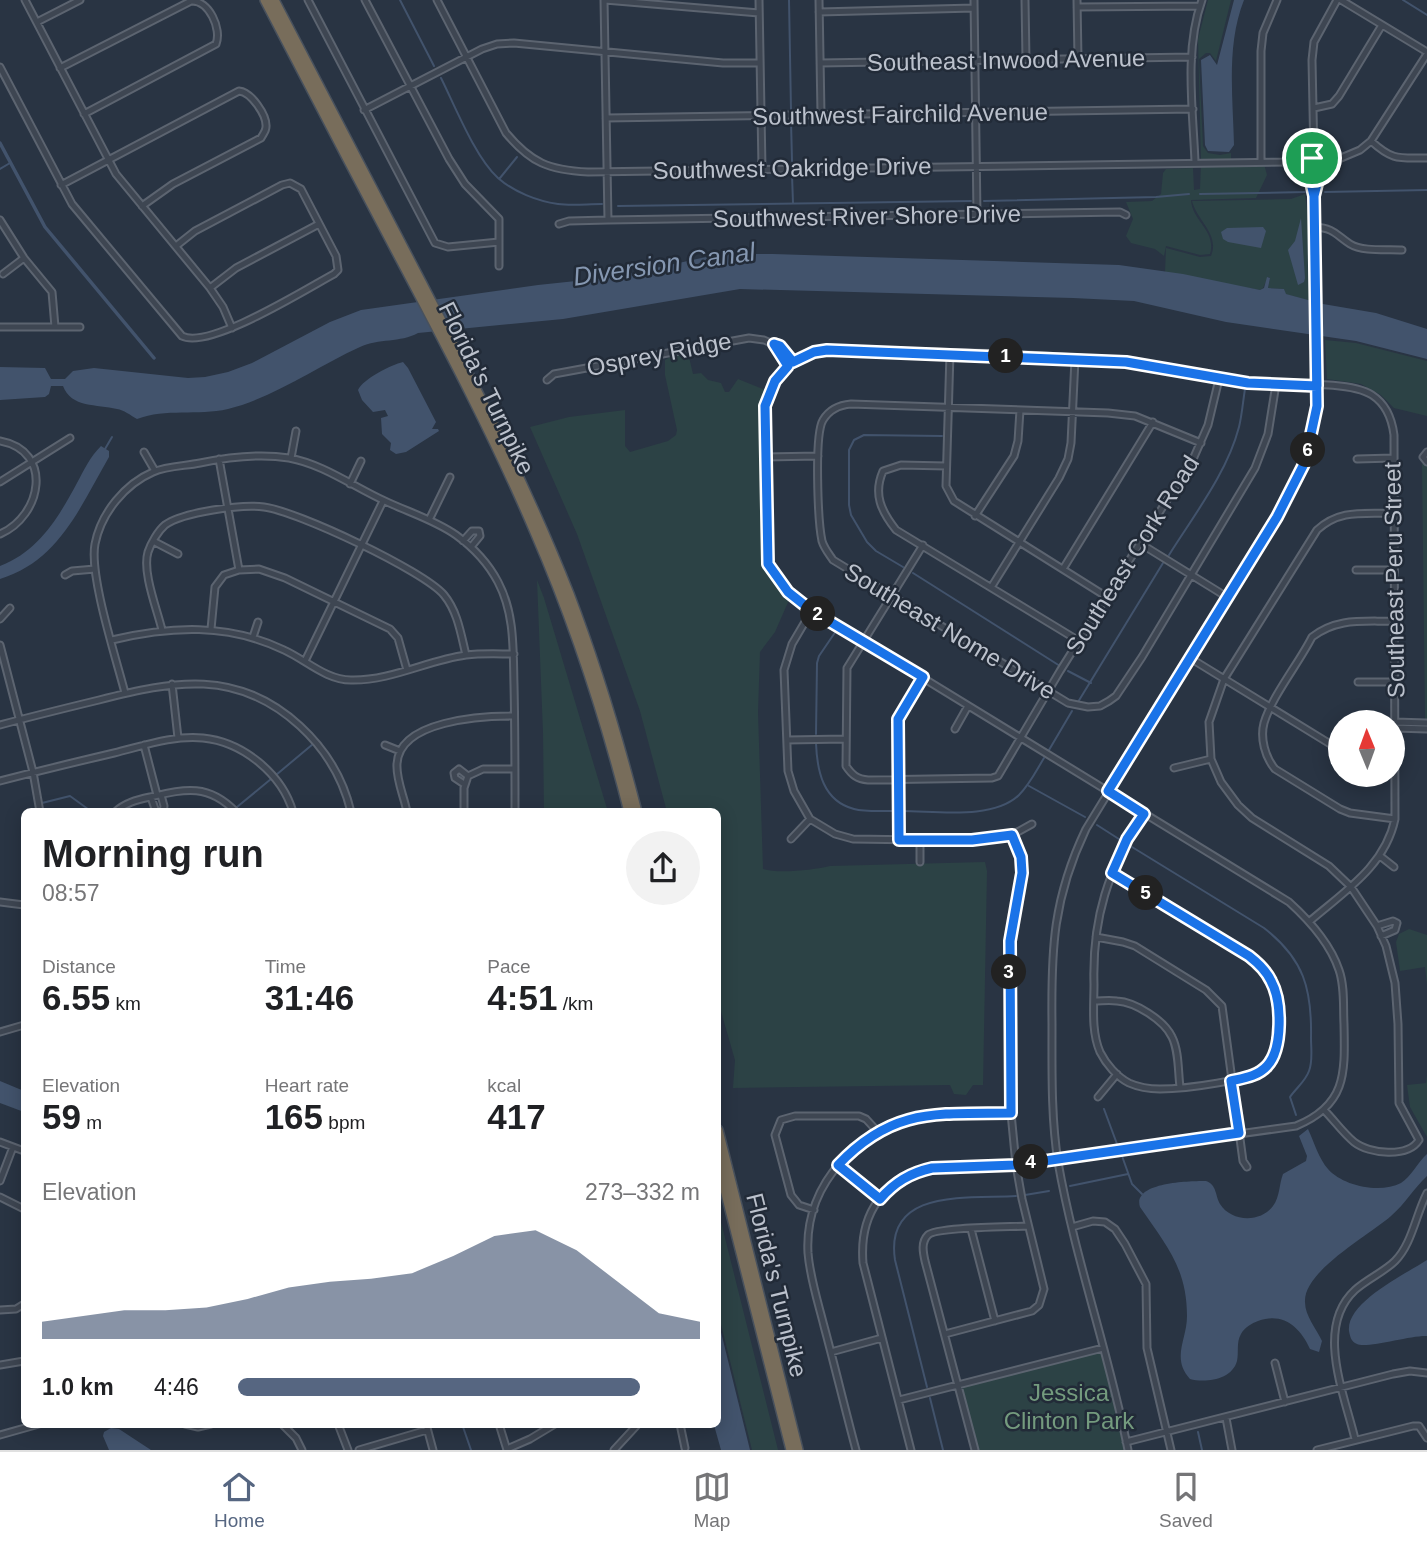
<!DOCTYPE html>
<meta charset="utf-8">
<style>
body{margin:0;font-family:Arial,sans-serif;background:#f2f2f2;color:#202124;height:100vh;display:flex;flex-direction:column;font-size:26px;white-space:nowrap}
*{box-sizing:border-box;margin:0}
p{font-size:23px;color:#757577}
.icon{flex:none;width:38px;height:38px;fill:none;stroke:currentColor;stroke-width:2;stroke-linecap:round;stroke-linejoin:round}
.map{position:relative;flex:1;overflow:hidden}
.panel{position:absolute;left:21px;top:808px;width:700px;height:620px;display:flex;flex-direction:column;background:#fff;border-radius:10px;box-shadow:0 4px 18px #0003}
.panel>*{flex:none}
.needle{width:46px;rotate:359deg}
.controls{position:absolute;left:1328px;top:710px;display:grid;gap:14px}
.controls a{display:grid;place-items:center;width:77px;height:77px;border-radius:50%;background:#fff;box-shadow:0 4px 18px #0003;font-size:35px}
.pin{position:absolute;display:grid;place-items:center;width:60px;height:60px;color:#fff;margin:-30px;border:4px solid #fff;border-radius:50%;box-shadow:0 2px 7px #0007}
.km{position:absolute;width:35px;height:35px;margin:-18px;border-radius:50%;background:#222;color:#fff;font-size:19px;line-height:35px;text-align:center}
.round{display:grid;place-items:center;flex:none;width:74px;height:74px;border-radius:37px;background:#f2f2f2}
.headline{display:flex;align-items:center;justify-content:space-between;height:119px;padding:0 21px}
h1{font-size:38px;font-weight:700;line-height:52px}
.stats{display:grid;grid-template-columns:repeat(3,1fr);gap:10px;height:119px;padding:7px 21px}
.stats div{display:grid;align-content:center}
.stats b{font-size:35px;font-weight:700}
.stats small{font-size:19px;font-weight:400}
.stats p{font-size:19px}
.chart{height:196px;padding:14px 21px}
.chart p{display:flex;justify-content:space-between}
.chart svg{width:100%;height:126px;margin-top:7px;fill:#566681;opacity:.7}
ul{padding:0 21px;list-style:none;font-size:23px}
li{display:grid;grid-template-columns:112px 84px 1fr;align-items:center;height:52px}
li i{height:18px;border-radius:9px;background:#566681}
.tab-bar{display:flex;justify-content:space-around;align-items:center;height:98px;border-top:2px solid #e0e0e0;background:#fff;font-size:19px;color:#757577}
.tab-bar a{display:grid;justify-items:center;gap:4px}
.tab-bar .on{color:#566681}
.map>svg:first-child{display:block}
</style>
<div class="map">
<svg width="1427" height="1450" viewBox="0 0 1427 1450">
<rect width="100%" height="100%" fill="#293443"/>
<path fill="#2c4245" d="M1208 0H1231L1216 61 1210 53H1206L1199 59 1203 146 1208 153 1220 155 1231 153V159L1201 160 1198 39Z
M1201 164H1264L1267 175 1256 198 1191 200C1192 221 1217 231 1210 254L1200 255 1166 246 1164 256 1155 249 1131 243 1126 236 1133 219 1126 202 1152 201 1161 194 1163 173 1166 169 1193 168 1194 190 1200 189Z
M1305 194 1311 240 1313 294 1311 301 1285 294 1284 289 1268 288 1270 278 1268 277 1263 288 1260 290 1165 273 1166 248 1200 257 1211 256C1220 234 1197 221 1192 201L1291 199Z
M1325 340 1356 343 1427 361V416L1394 408 1381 395 1361 384 1327 379Z
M692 352 689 357 693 374 701 373 708 380 721 383 725 392H729L738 379 768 391 764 400 762 530 771 581 789 600 775 632 760 652 758 712 763 869C778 874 814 870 830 866L985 862 987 871 983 1085H973L966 1095 954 1094 950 1085 733 1088 735 1060 718 1001V812H667L640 711 577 534 530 427 569 417 625 410V446L630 452 668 441 676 435 677 430 665 375V360L672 356Z
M1422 464 1427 465V720L1425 719Z
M537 580 544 598 608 812H544L543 733Z
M1409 929 1427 935V985L1425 967 1400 971 1396 942 1399 934Z
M1427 1075V1137L1410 1107 1407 1085 1426 1083Z
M718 1210 778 1450H752L718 1312Z
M1101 1352 1126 1450H977L962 1387Z"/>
<path fill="#42536c" d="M1234 0H1244C1226 45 1233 97 1234 145L1229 152 1208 151 1205 145 1201 60 1210 55 1217 65Z
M1301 218 1305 278 1304 282 1298 285 1288 250 1295 241Z
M1263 227 1266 231 1261 248 1228 242 1223 239 1221 232 1227 228Z
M720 254H773L1119 265 1183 274 1260 290 1264 288 1267 277 1270 278 1268 288 1284 289 1286 294 1323 304 1376 313 1427 329V359L1356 341 1226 322 1134 301 1073 298 740 289 563 319 418 333C400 343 379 338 360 347 316 367 275 397 228 409 197 416 166 408 137 419 130 415 124 410 117 409 97 404 71 408 63 386H51L49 394 45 397 0 400V367L45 368 51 379H65L73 371 94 368 188 378 205 377 228 372 252 363 330 322 361 310 538 285 614 277Z
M403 362 408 368 436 422 432 429H438L439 431 406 452 396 454 390 450 391 443 382 434 381 418 388 416 385 410 373 412 362 400 358 390C363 379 391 365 403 362Z
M101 446 109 451V457C80 507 59 561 0 579V566C39 551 58 518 77 483 84 470 90 457 101 446Z
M0 1081 24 1091V1112L0 1103Z
M1308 1129C1314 1142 1319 1159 1328 1169 1343 1186 1380 1194 1401 1183 1411 1177 1418 1162 1427 1154V1176C1414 1188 1405 1204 1391 1216 1371 1234 1303 1271 1305 1302 1305 1316 1316 1328 1322 1341L1319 1352 1310 1349C1300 1327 1283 1312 1258 1321 1252 1323 1244 1328 1241 1334 1236 1342 1239 1353 1237 1361 1232 1380 1205 1383 1190 1379 1171 1358 1187 1340 1187 1316 1187 1268 1166 1245 1140 1207 1132 1182 1190 1181 1206 1181 1217 1185 1215 1195 1220 1204 1231 1222 1261 1223 1273 1206 1280 1197 1279 1184 1283 1174L1306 1161 1307 1156 1299 1136Z
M1427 1260V1336C1411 1335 1366 1349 1357 1344 1351 1342 1350 1336 1349 1331 1346 1302 1406 1274 1427 1260Z
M718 1320 750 1450H721L714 1425 718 1424Z
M111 1428 119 1429 151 1450H109L103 1436 104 1432Z"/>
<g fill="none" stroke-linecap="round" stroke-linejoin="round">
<path stroke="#42536c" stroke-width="2" d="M400 0 434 66
M789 0 791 110
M1403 0 1427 15
M441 78C455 106 475 157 498 178 514 192 537 201 558 204 572 206 587 204 602 204
M791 121 792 161
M0 169 10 163
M792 175 793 203
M500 178 517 157
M1325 192 1427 190
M1200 194 1305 192
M984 201 1156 197 1189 194
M618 206 971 201
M105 449 112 437
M1169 555C1194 515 1227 473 1239 427 1242 415 1243 401 1245 389
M903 567 876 551 867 542 851 515 849 505V450L854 440 864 435 942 436
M913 573 1060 666
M1068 671 1091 683
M1078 702 1163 563
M816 734 817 663 819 656 836 631
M816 743C817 771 823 801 854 809 865 812 880 811 892 811
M1049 750 1072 711
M276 775 313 744
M1029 786 1085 817
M42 803 70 796 92 812
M237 807 271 779
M902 811C937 811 993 820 1019 795 1030 784 1036 771 1044 758
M1097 825 1122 841
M1132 847 1264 928C1304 959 1312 989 1311 1038 1311 1049 1313 1061 1309 1071 1305 1082 1296 1088 1290 1097L1296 1115
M1104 1109 1117 1144
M1122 1156 1132 1184 1142 1194
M1070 1186 1128 1174
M1025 1195 1049 1191
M927 1387 895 1260C884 1187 970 1199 1016 1196
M930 1398 943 1450
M462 1424 471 1450
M1198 1432 1202 1450"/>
<path stroke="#42536c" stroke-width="3.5" d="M0 143 45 227 154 358"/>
<defs>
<path id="minor" d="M25 0 116 174 210 288 223 307 232 328
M308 0 435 243 448 247 499 242
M365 0 449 159 465 184 499 219V266
M437 0 506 133C531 163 549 170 588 172L1291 162 1309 159
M604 0 608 220
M605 0 759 13
M759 0 762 168
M819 0 821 114
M974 0 977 214
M1025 0 1026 60
M1077 0 1078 59
M1341 0 1427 52
M1077 7 1200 6
M819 12 974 8
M37 22 80 0
M820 63 1192 57
M0 67 72 204 182 336C209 350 306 289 334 274L338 270 336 256 301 189 290 183 282 185 195 231 176 246
M60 68 191 1C209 0 222 29 216 44L84 114
M1314 108 1332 104 1339 96 1382 25
M364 110 482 49 497 44 514 43 723 63H760
M606 118 1193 109
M1371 141C1393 161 1399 158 1427 158
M1314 157 1312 60 1314 42 1337 0
M1306 165a8 8 0 1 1 16 0a8 8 0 1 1-16 0Z
M1261 161V51L1263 33 1277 0
M1195 162C1193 110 1184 50 1202 0
M1322 166 1360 150 1371 141 1427 54
M61 185 239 91C251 92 267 115 266 127 266 131 263 134 261 138L173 184 142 206
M0 220 24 258 52 292 55 327
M559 224 569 221 608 220 1120 212 1126 215
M1315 227C1334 228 1336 235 1350 244 1363 252 1387 249 1402 250
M3 274 24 258
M210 288 236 268 319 224
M0 327H80
M774 344 788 366
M950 353 946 486 954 501 1107 597
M547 380 554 374 749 338 764 340 780 347 793 362
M0 441C54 451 42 516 0 534
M1201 443 1135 416 1108 413 851 404C839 405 829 410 823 420 814 435 818 522 822 541 824 548 829 554 833 560L1068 703 1088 707 1100 706 1109 701 1116 696 1142 657 1255 468 1268 434 1276 384
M144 452 155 471
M1427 452 1423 457 1427 462
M765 457 818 456
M291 458 296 431
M219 459 239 570
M1357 459 1393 458
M946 466 901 465 883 471C873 494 881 511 896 530L1079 641
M0 482 70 438
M350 484 361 461
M975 516 1014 456 1018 441 1020 410
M429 520 450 477
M153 541 178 554
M463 541 472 531H479L480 536 471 547
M1141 544 1227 597
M923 545 847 668 846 766C852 775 857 779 868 780L992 778 998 776 1060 671 1194 457 1208 425 1219 379
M1063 569 1153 422
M1356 570H1393
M65 575 72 571 95 569
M992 586 1059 478 1068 459 1071 443 1075 359
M812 610 792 644 784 670 788 771 794 791 810 819 835 834 853 839 920 840 993 838 1012 835 1032 824
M0 619 10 608
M1395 621C1364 622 1338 617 1312 637 1299 663 1272 696 1264 723 1260 738 1265 757 1275 769L1340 809 1350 813 1395 819
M211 629 215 587 224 575 239 570 259 569 285 578 390 629 398 638 407 670
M162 630C157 609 142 572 148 552 151 543 158 531 165 525 183 512 242 504 264 507 297 511 424 571 444 595 458 612 461 635 466 655
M253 637 258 622
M112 640C171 626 228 623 284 650 306 660 326 680 351 680 391 681 428 660 466 655 482 653 499 654 514 654
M0 645 33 772 40 812
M1190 658 1340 750
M305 661 383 501
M1358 682H1396
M172 684 178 738
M125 693C116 658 89 575 95 544 101 513 125 484 153 472 167 466 185 466 200 463 229 457 259 453 289 458 323 464 354 487 385 501 408 512 435 520 456 535 474 548 488 563 498 582 515 614 513 650 514 685 515 727 515 770 515 812
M1395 722 1427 723
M0 725C33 716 66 708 99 700 173 681 237 668 300 726 325 749 343 778 351 812
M1395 728 1427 729
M955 729 968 706
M787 740 845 739
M144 745 157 795
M385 745 400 751
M1174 768 1211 759
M0 781C38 771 76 762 114 753 143 746 173 735 203 738 243 742 282 774 293 812
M464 784 455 778 454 773 459 769 468 776
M161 795 164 806 163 812
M151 797 156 812
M115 812C125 803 136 800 150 797 185 789 208 783 236 812
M407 812C404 796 396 780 397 764 399 720 482 716 514 716
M464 812V788L468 776 483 769H515
M791 839 810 819
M899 840 898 719 923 677
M920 840V862
M1380 856 1394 867
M1112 873 1249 956C1269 972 1277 989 1278 1015 1279 1033 1280 1052 1268 1066 1254 1081 1182 1089 1160 1089 1150 1089 1138 1087 1129 1083 1117 1077 1106 1064 1100 1052 1091 1031 1094 1006 1094 984 1092 919 1108 868 1144 814
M0 902 24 905
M1377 926 1393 921 1397 923 1395 930 1381 936
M1096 937 1123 942 1135 946 1206 990 1222 1006 1243 1161 1247 1167
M1094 1001C1102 1001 1109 1000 1117 1001 1135 1002 1164 1020 1172 1037 1179 1051 1178 1071 1180 1087
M0 1032 24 1025
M1098 1097 1117 1074
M1324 1110C1334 1120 1343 1133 1354 1142 1369 1154 1408 1158 1419 1140L1399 1103 1398 1024 1395 983 1386 946 1377 926 1351 887 1329 866 1252 818 1238 805 1221 782 1211 759 1209 722 1224 679 1317 530C1340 509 1363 514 1393 513
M0 1142 24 1151
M838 1165 879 1199
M0 1181 13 1147
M0 1197 24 1209
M814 1210 799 1205 791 1195 775 1135 781 1120 795 1116H859L866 1119 877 1131
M1072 1227 1093 1221 1105 1222 1115 1229 1125 1244 1146 1284 1147 1348 1171 1450
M971 1229 995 1321
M0 1310 16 1309 24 1304
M945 1334 1032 1311 1039 1305 1044 1289 1022 1199 1016 1165 1011 1113 1010 941 1022 873 1021 857 1012 835
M831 1352 882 1338
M1275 1363 1285 1402
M0 1365 24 1361
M899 1400 1103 1348
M1226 1418 1232 1450
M185 1424 198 1427 211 1424
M282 1424 296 1438 302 1450
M338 1424 348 1450
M426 1424 433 1450
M499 1424 507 1450
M680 1424 685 1448
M0 1435 39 1424
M1355 1439C1344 1393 1315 1327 1355 1290 1367 1279 1384 1272 1395 1261 1412 1244 1416 1214 1427 1193
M1126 1442 1393 1374 1410 1371 1427 1373
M507 1449 530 1439 555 1424
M359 1450 427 1430
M614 1450 638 1424
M856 1450C845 1409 835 1367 824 1326 818 1302 810 1278 808 1253 804 1182 860 1128 926 1115 952 1110 984 1114 1011 1113
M911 1450 863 1263C859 1213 883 1180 932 1168L1016 1165 1296 1126C1347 1105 1345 1073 1344 1024 1343 1007 1345 987 1339 970 1330 943 1310 921 1289 902L812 610C796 598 775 585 769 564 763 548 767 517 767 499 765 445 749 356 827 350 925 352 1028 352 1125 362 1165 367 1205 378 1245 383 1277 386 1347 379 1372 395 1386 404 1392 419 1394 435L1395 819C1385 866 1345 891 1310 921
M975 1450 925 1261C923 1252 921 1242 928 1235 936 1227 1011 1227 1027 1226
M1128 1450C1109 1353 1075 1259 1058 1162 1051 1117 1052 1070 1052 1024 1051 949 1053 898 1086 829L1277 517 1305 462 1317 406 1314 198 1320 171
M1317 1450 1413 1426H1419L1427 1438"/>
<path id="highway" d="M265 0C310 87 356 175 402 262 449 351 496 440 535 532 574 622 605 717 629 812
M274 0C323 94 372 188 421 282 474 384 527 487 569 594 596 665 618 738 637 812
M718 1130 798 1450
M718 1162 791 1450"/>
</defs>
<use href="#minor" stroke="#5c6470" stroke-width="9"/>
<use href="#highway" stroke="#48515d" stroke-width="12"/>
<use href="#minor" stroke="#3e4652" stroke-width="5"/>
<use href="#highway" stroke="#786d5b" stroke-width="9"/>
</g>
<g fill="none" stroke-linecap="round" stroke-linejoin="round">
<defs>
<path id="route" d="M1312 158 1307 165 1314 196 1317 386 1248 383 1126 362 827 350 814 352 793 362 780 346 774 344 788 366 775 381 765 406 768 564 788 592 812 611 923 677 898 719 899 840H972L1012 835 1021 857 1022 873 1010 941 1011 1113C937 1114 893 1107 838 1165L880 1199C895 1182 910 1173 932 1168L1016 1165 1239 1133 1231 1081C1244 1078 1258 1076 1267 1066 1283 1049 1282 1001 1271 981 1266 970 1258 963 1249 956L1112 873 1127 839 1144 814 1108 791 1277 517 1305 462 1317 406 1314 196 1322 164 1318 158H1312"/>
</defs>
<use href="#route" stroke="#fff" stroke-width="14"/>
<use href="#route" stroke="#1a73e8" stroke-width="9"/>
</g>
<g text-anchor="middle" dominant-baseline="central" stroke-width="5" stroke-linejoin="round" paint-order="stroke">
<g font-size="24" fill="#bbc1cc" stroke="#222b38">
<text transform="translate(1006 60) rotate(-1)">Southeast Inwood Avenue</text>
<text transform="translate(900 114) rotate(-1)">Southwest Fairchild Avenue</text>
<text transform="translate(792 168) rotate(-1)">Southwest Oakridge Drive</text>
<text transform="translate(867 216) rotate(-1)">Southwest River Shore Drive</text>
<text transform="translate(659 354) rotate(-11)">Osprey Ridge</text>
<text transform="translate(487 388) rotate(64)">Florida's Turnpike</text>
<text transform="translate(1132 555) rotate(-58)">Southeast Cork Road</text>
<text transform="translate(1394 580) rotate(-91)">Southeast Peru Street</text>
<text transform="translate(950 631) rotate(31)">Southeast Nome Drive</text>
<text transform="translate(777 1285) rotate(76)">Florida's Turnpike</text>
</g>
<g font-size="24" fill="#749b7e" stroke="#222b38">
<text x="1069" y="1392">Jessica<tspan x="1069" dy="28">Clinton Park</tspan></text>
</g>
<g font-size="26" font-style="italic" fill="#8597b1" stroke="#222b38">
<text transform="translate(664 264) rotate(-8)">Diversion Canal</text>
</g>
</g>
</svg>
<div class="controls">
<a><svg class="needle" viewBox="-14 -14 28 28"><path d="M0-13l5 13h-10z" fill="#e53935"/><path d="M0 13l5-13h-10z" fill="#757577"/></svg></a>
</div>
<div class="pin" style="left:1312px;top:158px;background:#1e9e55"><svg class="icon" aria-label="arrive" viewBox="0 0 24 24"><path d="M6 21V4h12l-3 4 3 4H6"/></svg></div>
<b class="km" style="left:1006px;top:356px">1</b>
<b class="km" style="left:818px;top:614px">2</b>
<b class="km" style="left:1009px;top:972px">3</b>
<b class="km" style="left:1031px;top:1162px">4</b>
<b class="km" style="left:1146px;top:893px">5</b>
<b class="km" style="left:1308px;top:450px">6</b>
<section class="panel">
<div class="headline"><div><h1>Morning run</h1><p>08:57</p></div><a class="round"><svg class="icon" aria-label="share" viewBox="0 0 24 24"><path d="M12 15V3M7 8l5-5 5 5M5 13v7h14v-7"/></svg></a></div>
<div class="stats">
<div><p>Distance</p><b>6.55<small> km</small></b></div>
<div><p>Time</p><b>31:46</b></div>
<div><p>Pace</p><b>4:51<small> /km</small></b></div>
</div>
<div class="stats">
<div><p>Elevation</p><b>59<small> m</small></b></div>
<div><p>Heart rate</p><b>165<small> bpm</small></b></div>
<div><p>kcal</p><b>417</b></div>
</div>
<div class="chart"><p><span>Elevation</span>273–332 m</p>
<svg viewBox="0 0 160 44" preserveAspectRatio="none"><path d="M0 44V38L10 36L20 34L30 34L40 33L50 30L60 26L70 24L80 23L90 21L100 15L110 8L120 6L130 13L140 24L150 35L160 38V44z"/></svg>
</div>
<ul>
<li><b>1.0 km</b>4:46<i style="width:87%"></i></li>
</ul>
</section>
</div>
<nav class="tab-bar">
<a class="on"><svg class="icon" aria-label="home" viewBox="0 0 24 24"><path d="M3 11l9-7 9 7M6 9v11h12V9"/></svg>Home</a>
<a><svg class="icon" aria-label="map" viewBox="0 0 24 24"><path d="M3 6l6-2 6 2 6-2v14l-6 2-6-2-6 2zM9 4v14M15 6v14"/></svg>Map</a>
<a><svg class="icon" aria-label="saved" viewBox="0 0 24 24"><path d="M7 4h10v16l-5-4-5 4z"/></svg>Saved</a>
</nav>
